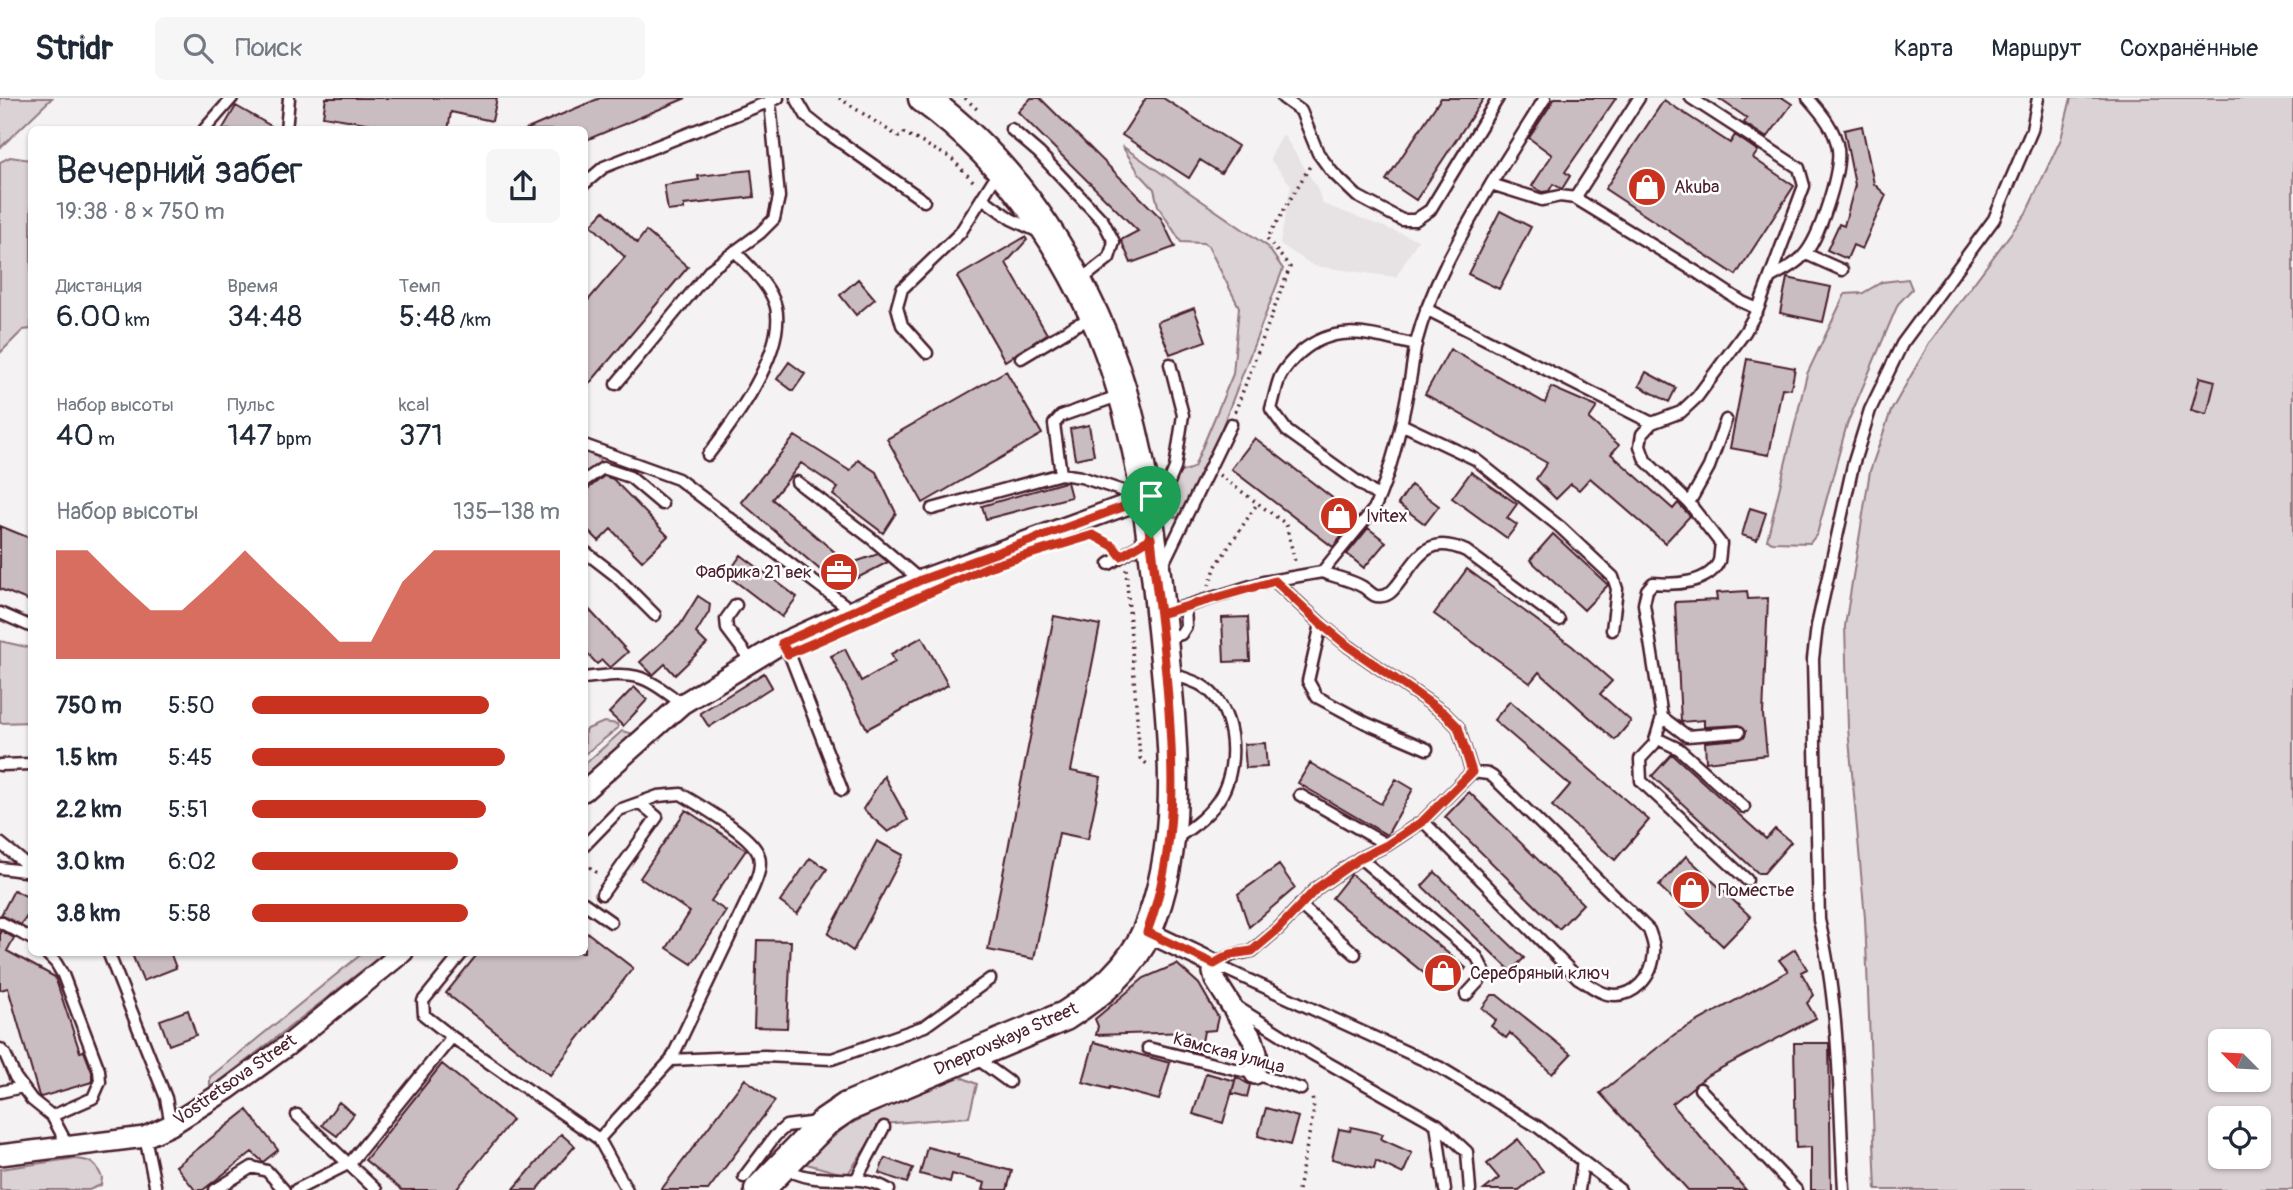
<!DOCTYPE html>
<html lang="ru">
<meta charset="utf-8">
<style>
body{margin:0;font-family:Pangolin,sans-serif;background:#f6f6f7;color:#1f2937;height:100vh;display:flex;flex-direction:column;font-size:26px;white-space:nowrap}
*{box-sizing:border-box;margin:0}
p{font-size:23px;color:#747a83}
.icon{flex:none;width:38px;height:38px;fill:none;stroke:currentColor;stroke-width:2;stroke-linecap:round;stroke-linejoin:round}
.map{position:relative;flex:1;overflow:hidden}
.panel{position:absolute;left:28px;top:28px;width:560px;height:830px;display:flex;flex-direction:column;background:#fff;border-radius:10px;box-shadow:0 2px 5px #0004}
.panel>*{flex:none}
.needle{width:46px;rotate:294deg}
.buttons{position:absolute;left:2208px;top:931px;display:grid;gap:14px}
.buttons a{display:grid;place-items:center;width:63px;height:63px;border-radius:10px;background:#fff;box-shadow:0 2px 5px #0004;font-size:35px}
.pin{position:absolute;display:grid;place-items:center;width:60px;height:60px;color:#fff;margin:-72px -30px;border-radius:50% 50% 50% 0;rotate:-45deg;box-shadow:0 0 7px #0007}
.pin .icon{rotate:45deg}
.round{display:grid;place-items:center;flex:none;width:74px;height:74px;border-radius:10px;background:#f6f6f7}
.overview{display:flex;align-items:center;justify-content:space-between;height:119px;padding:0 28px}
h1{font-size:38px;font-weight:600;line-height:52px}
.figures{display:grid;grid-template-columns:repeat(3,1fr);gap:10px;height:119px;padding:7px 28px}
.figures div{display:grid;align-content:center}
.figures b{font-size:30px;font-weight:600}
.figures small{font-size:19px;font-weight:400}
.figures p{font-size:19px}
.chart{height:196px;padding:14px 28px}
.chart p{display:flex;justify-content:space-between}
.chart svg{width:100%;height:126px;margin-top:7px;fill:#c8321e;opacity:.7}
ul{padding:0 28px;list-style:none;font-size:23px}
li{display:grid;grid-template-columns:112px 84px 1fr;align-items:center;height:52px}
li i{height:18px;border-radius:9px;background:#c8321e}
header{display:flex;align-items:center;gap:42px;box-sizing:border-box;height:98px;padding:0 35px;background:#fff;border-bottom:2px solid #e0e1e3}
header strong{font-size:33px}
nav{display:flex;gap:38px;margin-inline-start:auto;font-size:24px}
.search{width:490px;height:63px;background:#f6f6f7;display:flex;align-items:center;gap:18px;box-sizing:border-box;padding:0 24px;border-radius:10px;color:#747a83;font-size:26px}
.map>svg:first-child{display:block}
</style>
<header>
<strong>Stridr</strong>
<div class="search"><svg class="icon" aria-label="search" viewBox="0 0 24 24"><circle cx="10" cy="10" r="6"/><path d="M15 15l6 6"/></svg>Поиск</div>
<nav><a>Карта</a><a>Маршрут</a><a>Сохранённые</a></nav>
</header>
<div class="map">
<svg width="2293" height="1092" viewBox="0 0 2293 1092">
<rect width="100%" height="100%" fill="#f4f2f2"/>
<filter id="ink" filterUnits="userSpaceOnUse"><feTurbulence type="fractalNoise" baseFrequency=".0143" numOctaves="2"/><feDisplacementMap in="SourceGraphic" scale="14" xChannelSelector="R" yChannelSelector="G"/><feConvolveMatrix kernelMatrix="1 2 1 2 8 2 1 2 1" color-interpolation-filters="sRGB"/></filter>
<g filter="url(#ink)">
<path fill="#e7e2e3" d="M1283 36 1316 88 1323 106 1418 142 1396 179 1314 168 1280 146 1291 87 1270 61Z"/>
<path fill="#dbd2d5" stroke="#927880" stroke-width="2" fill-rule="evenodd" d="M0 0H52L0 50Z
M2071 0H2293V1092H1876L1865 820 1848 630 1845 528 1870 373 1891 313 1930 244 2026 115 2061 41ZM2221 943H2259V982H2221ZM2221 1020H2259V1059H2221Z
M1122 48 1267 148 1283 171 1211 358 1179 420 1169 417C1165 405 1168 386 1177 377 1182 372 1188 373 1194 369L1233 276 1239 209 1208 148 1203 145 1181 144 1158 108 1154 91 1139 75Z
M10 59 31 62V231L23 232 0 255V64Z
M1908 181 1912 191 1898 206 1847 326 1817 436 1810 445 1773 444 1767 442 1807 276 1845 196 1863 195 1882 184Z
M585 354 597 359 601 365 596 371 585 375Z
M0 543 31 550V624L0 625Z
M604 624 617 626 618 630 585 656V632Z
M622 633 634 636 585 680V666Z
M364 854H379L382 857 210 991V979Z
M952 975 977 986 969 1019 882 1026 847 1077 803 1065 846 1028Z
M70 1061C87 1061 96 1063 102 1080L101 1087 89 1092H0V1071Z"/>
<path fill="#cabdc1" stroke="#4a1f2b" stroke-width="2" d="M326 0H497L492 23 451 14 448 32H408L323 18Z
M600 0H686L584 43V32H525Z
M1031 0H1040L1161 120 1175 149 1131 165 1121 142 1138 133 1018 14Z
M1146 0H1163L1238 48 1221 75 1200 62 1189 80 1122 37Z
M1441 0H1484L1416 102 1386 82Z
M1555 0H1616L1565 74 1570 78 1562 91 1553 86 1549 93 1542 94 1532 88 1552 57 1529 40Z
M1718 0H1783L1792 6 1767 40 1744 25 1747 20Z
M1664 2 1730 45 1735 37 1758 53 1753 60 1794 88 1736 177 1605 91Z
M236 8 278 32H222Z
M1862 28 1874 86 1886 97 1862 151 1853 147 1847 161 1827 152 1839 126 1844 128 1855 87 1844 32Z
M751 72 754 99 684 107V111L668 113 664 87 699 82 698 78Z
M604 113 637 145 646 133 688 169 584 292V207L625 159 591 127Z
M1500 113 1531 129 1499 191 1468 176Z
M1025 139 1027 142 1006 165 1047 236 1005 263 957 179Z
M1787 180 1831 189 1823 224 1780 215Z
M858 181 875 201 856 217 840 197Z
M1194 210 1206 243 1170 256 1157 224Z
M1450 251 1545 305 1551 289 1597 309 1589 321 1619 347 1611 356 1673 411 1678 405 1690 418 1665 445 1590 380 1579 392 1571 386 1556 401 1536 381 1547 365 1425 296Z
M1747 261 1795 270 1791 291 1782 290 1769 357 1730 350Z
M789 264 805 276 793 293 777 281Z
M1006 273 1042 336 923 405 887 341Z
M1646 274 1676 290 1669 304 1639 288Z
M2200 279 2215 283 2207 316 2191 312Z
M1089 327 1094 357 1075 361 1070 331Z
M795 338 850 373 858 362 876 374 896 415 883 435 833 397 838 390 801 365 772 401 849 466 878 456 888 464 840 489 741 404Z
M1255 340 1357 419 1333 449 1231 371Z
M1471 374 1517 406 1507 420 1517 427 1507 440 1452 400Z
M604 378 613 381 668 438 642 463 611 431 599 443 584 428V394Z
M1065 384H1067L1071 399 986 421 982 408Z
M1411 387 1439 408 1425 426 1398 406Z
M1750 410 1766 415 1757 442 1742 437Z
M0 428 32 441V504L0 491Z
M1368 430 1386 444 1364 470 1347 456Z
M1553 436 1608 487 1584 512 1530 462Z
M741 457 797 499 782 519 727 477Z
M1467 471 1572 548 1612 583 1600 596 1631 623 1615 642 1539 574 1530 585 1434 516Z
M1747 493 1748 501 1768 500 1763 617 1767 657 1706 664 1705 644 1740 641 1745 638 1746 633 1739 627 1704 629V622L1681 624 1675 504 1717 502 1716 495Z
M698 498 710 506 709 514 696 535 707 546 675 577 665 566 653 577 640 564 680 527Z
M584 506 628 554 610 570 602 562 597 566 584 552Z
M1054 518 1100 527 1071 673 1101 679 1088 741 1059 735 1034 861 988 852Z
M1248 519 1250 563 1224 564 1222 520Z
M922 539 948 587 867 631 831 558 845 551 861 583 895 564 891 556Z
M764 575 772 589 709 629 700 615Z
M634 589 647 602 623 628 609 615Z
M1510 603 1649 722 1615 762 1552 708 1570 687 1494 622Z
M1265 645 1267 669 1246 670 1244 646Z
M1672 656 1766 741 1775 731 1791 744 1764 775H1758L1652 678Z
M1310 665 1381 706 1396 681 1413 691 1387 737 1298 685Z
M884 678 908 722 888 734 863 711Z
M1469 694 1583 806 1559 831 1445 719Z
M686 712 746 752 711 803 726 813 692 866 667 850 690 814 640 780Z
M877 743 903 757 853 853 828 836Z
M1686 758 1751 819 1723 848 1659 788Z
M810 760 827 771 797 816 780 804Z
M1279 767 1295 790 1249 829 1238 796Z
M1435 774 1524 860 1511 873 1422 788Z
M1351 776 1466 870 1447 894 1332 800Z
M14 792 32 801V811L21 827 1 817Z
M0 832 14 840 7 853 55 879 80 954 84 953 92 974V984L41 999 39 998 8 890 0 892Z
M584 832 633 870 550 977 446 895 479 854H584Z
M757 842 791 843 787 930 754 929Z
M1795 851 1807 871 1801 874 1814 897 1807 905 1816 920 1708 977 1672 1006 1746 1092H1688L1600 995 1675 936 1788 873 1779 862Z
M131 854H170L176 870 143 883Z
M1177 866 1199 886 1218 919 1215 932 1204 933 1200 955 1185 951 1188 934 1096 937 1098 928 1095 921 1144 880Z
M1492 897H1497L1571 956 1552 976 1510 935 1506 940 1491 928 1496 922 1482 910Z
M188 912 196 937 169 947 160 922Z
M1094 944 1170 965 1159 1002 1110 989 1109 991 1083 984Z
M1794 945H1829L1831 1092H1811V1049L1796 1050Z
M442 966 512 1022 456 1092H402L365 1062Z
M1206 975 1235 983 1223 1025 1193 1016Z
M1236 979 1250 987 1247 999 1232 995Z
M745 981 775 1003 708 1092H661Z
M339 1004 354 1016 337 1038 322 1027Z
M1266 1010 1298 1019 1290 1047 1258 1038Z
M247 1012 278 1052 263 1064 252 1054 203 1092H195L176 1068Z
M1351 1029 1383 1036 1381 1041 1412 1055 1403 1076 1376 1063 1374 1071 1332 1061 1339 1031 1350 1033Z
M561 1036 575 1048 537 1092H513Z
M1518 1041 1543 1073 1519 1092H1484L1499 1080 1487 1066Z
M927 1049 958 1057 957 1059 1012 1073 1007 1092H983L985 1085 952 1076 950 1084 920 1076Z
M885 1060 913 1070 907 1085 879 1075Z"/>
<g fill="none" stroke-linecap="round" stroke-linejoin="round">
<defs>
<path id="lane" d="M796 0 807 19 822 31 924 103
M1283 0 1301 13 1318 55 1332 74 1357 98 1402 122H1415L1430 112 1498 0
M1691 0 1799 70 1804 88 1758 211 1745 234 1697 299 1681 314 1652 325 1642 336 1640 348 1645 362 1689 405 1721 446C1720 451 1720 458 1719 463 1709 486 1674 487 1653 485L1647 492 1644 506 1662 619 1654 646 1640 661 1641 683 1747 782
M1011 31 1039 55 1103 123 1114 144 1109 160 1081 182
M204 32 232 0
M286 32 289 0
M584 86 604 69 778 0
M1491 86 1545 0
M982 100 1011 121 1041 135
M1575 100 1698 175 1742 204 1758 211
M1806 156 1842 172
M1771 179C1782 173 1794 168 1803 158 1819 142 1841 74 1838 51 1835 30 1821 15 1808 0
M1426 211 1652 325
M927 255 902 227 897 209 902 191 960 135 999 73
M1021 260 1076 227 1094 220
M616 286 711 171 760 135 774 121 779 99 770 4
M1401 326 1475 361 1560 429 1613 479 1617 491 1612 532
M584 347 678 381 854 514
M708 357C734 323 786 254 776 209 771 188 749 169 735 153
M1061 376 1054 326 1061 318 1121 297
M584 383 603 370 630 379 662 406
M797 384 872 441 920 482
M1379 399 1287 333 1271 311C1274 301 1276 289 1280 279 1285 269 1293 261 1301 254 1337 223 1374 238 1416 247
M1689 405 1709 369 1726 322
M932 411 1061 376 1081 379 1141 399
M1156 415 1175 370 1183 317 1170 266
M584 453 615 477 655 517
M1109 466 1148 442
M1162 468 1231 326
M1322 474C1335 479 1352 482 1363 489 1370 493 1373 500 1382 498 1389 498 1394 491 1398 486 1420 457 1428 436 1466 453L1559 522
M1275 483 1321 526
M736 507 726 521 727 531 751 563
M0 515 32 529
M1164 515 1264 484 1322 474 1374 411C1392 371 1401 330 1409 287 1412 274 1413 259 1416 245 1431 187 1461 137 1491 86L1542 102 1560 98 1575 100 1639 0
M1165 541 1181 536 1186 528 1185 509
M782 545 791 560 842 692
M1170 575C1180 579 1192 582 1201 587 1235 607 1240 663 1222 696 1212 715 1193 729 1175 741
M584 580C636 574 640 574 682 606
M1662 619 1687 638 1739 634
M1656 640 1679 651 1744 709
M1427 651 1366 625 1317 599 1308 583 1321 526 1348 548 1444 615 1458 629 1472 674
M0 667 32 666
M1300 697 1387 747
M0 745 32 771
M584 748 619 712 658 698 681 696C700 708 753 737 759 758 762 769 757 780 753 790L671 962 599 1041
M1360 760 1477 859 1484 873 1479 883 1466 897
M0 770 32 774
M602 796 657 719 640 705
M584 805 611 824
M1300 807 1355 856
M0 824 32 841
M45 854 56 865 63 877 99 972 100 984 93 1000 52 1018
M108 854 166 1000 171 1027
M1214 866 1232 857 1252 853 1278 831 1317 790 1360 760 1387 747 1423 723 1472 674 1488 676 1493 679 1649 832C1651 838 1655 847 1654 854 1653 878 1634 902 1607 896 1597 894 1587 885 1578 880L1423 723
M1214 866 1439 969 1538 1029 1620 1092
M1237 909 1312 956 1436 1026 1445 1092
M452 939 424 917 423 903 463 854
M1148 950 1255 976 1301 991
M0 951 5 956 15 979 32 1002 52 1018 68 1048
M976 960 1009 984
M671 962 764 958 832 961 925 928 990 881
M1700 991 1796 1092
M0 994 22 989
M297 1017 376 1092
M1437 1026 1467 1054 1470 1092
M145 1039 156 1092
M783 1069C820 1092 853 1070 889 1092
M744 1079 775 1038 786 1028 817 1024
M857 1080 884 1029
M215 1092 252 1069 267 1073 284 1092
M296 1092 350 1065 452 939 599 1041 627 1092
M1579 1092 1583 1063
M1844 1092C1839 1002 1840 910 1819 822L1813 561 1817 528 1853 367 1870 312 1902 246 1994 121 2032 32 2038 0"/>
<path id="street" d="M584 693 682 606 782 545 921 482 1145 400
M1147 834 1214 866 1213 874 1215 882 1253 942 1257 955 1255 976
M0 1057 145 1039 171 1027 228 991 288 947 403 854"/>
<path id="secondary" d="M759 1092 825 1024 847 1009 1065 918C1099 896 1131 871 1147 833 1186 742 1172 636 1163 541 1152 432 1140 318 1094 217 1054 132 1000 55 923 0"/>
</defs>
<use href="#lane" stroke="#4a1f2b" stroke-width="15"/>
<use href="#street" stroke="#4a1f2b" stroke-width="24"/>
<use href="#secondary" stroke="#4a1f2b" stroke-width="33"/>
<path stroke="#4a1f2b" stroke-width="3.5" stroke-dasharray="2 5" stroke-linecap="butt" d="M839 0 899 39 904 35 951 60 976 86
M965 0 978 12
M1235 314 1290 169 1267 141 1310 68
M1219 377 1286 426 1295 464
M1094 438 1112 448
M1126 471 1140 660 1148 667
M1209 488 1216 468 1257 406
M584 765 600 777
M1298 1092 1314 1012 1312 998"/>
<use href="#lane" stroke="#fff" stroke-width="10"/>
<use href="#street" stroke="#fff" stroke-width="19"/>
<use href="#secondary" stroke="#fff" stroke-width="28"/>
</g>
</g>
<g fill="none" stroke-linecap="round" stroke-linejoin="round" filter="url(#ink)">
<defs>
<path id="route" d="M1151 440 1121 458 1113 448 1093 437 988 469 788 556 782 545 921 482 1145 401C1153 459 1161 517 1166 576 1174 665 1179 748 1147 834L1214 866 1231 856 1252 853 1278 831 1317 790 1360 760 1387 747 1423 723 1472 674 1458 629 1444 615 1348 548 1321 526 1275 483 1160 516 1151 440"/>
</defs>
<use href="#route" stroke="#fff" stroke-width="14"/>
<use href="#route" stroke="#c8321e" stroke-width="9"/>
</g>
<defs>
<symbol id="shop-disc" viewBox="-11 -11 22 22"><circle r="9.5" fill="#c8321e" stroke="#fff"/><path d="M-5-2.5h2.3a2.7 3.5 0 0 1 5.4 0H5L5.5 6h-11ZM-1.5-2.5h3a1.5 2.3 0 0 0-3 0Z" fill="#fff"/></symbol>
<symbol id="office-disc" viewBox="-11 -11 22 22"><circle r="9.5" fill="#c8321e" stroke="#fff"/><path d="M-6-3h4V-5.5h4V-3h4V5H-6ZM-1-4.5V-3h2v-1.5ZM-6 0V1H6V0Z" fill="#fff"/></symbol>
</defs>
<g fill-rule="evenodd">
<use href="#shop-disc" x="1625" y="67" width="44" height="44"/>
<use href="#shop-disc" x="1317" y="396" width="44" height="44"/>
<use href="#office-disc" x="817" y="452" width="44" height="44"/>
<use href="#shop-disc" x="1669" y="770" width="44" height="44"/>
<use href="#shop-disc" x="1421" y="853" width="44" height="44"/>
</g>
<g text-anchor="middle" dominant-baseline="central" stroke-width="5" stroke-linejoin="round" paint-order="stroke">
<g font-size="18" fill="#4a1f2b" stroke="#fff" text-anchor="start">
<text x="1674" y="89">Akuba</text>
<text x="1366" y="418">Ivitex</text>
<text x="812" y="474" text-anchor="end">Фабрика 21 век</text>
<text x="1718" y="792">Поместье</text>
<text x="1470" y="875">Серебряный ключ</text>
</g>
<g font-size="18" fill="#4a1f2b" stroke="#fff">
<text transform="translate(1006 941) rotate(-24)">Dneprovskaya Street</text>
<text transform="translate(1229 955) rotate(15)">Камская улица</text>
<text transform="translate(235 982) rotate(-35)">Vostretsova Street</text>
</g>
</g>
</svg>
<div class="buttons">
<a><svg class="needle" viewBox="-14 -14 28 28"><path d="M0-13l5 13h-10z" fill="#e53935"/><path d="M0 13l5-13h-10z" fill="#747a83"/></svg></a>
<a><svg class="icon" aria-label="locate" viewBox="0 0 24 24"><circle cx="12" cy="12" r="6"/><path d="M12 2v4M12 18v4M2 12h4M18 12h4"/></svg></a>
</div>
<div class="pin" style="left:1151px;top:440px;background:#1e9e55"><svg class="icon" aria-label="arrive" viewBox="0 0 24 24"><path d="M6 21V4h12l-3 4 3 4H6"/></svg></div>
<section class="panel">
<div class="overview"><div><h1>Вечерний забег</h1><p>19:38 · 8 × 750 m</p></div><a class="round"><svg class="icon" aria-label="share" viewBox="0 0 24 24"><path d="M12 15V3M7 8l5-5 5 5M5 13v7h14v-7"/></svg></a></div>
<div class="figures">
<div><p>Дистанция</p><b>6.00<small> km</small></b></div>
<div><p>Время</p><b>34:48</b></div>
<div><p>Темп</p><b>5:48<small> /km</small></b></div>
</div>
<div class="figures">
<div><p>Набор высоты</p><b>40<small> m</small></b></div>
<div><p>Пульс</p><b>147<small> bpm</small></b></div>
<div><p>kcal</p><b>371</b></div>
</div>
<div class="chart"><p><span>Набор высоты</span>135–138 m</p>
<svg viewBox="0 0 160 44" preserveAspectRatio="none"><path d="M0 44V6L10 6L20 17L30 27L40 27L50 17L60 6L70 17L80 27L90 38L100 38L110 17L120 6L130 6L140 6L150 6L160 6V44z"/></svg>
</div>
<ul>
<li><b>750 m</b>5:50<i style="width:77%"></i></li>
<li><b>1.5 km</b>5:45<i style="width:82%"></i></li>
<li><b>2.2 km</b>5:51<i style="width:76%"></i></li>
<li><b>3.0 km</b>6:02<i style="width:67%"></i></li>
<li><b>3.8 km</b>5:58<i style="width:70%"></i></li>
</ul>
</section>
</div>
